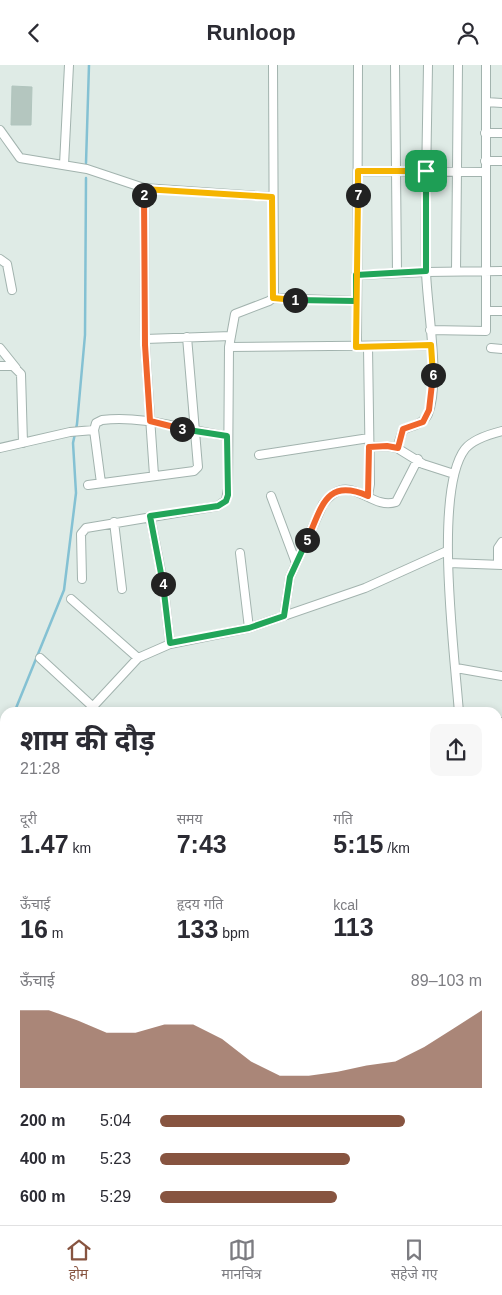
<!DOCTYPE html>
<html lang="hi">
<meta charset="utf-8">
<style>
body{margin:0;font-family:Helvetica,"Noto Sans Devanagari",sans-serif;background:#f7f7f7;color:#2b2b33;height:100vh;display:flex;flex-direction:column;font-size:19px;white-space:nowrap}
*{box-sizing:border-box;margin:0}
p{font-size:16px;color:#7c7c81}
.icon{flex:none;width:28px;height:28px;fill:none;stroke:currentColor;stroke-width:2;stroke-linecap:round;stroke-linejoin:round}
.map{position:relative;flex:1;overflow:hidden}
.side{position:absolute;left:0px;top:642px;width:502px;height:518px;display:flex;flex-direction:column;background:#fff;border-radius:15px 15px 0 0;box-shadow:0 2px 8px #0003}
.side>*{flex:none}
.pin{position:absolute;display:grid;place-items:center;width:42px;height:42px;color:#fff;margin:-21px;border-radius:10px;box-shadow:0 2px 8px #0006}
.km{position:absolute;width:25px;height:25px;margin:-12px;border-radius:50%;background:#222;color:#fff;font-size:14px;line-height:25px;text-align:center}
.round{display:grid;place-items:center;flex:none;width:52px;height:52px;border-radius:10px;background:#f7f7f7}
.overview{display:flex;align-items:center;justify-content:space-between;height:85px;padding:0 20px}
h1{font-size:28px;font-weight:700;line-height:38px}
.metrics{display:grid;grid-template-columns:repeat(3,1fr);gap:8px;height:85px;padding:5px 20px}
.metrics div{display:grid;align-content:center}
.metrics b{font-size:25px;font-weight:700}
.metrics small{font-size:14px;font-weight:400}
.metrics p{font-size:14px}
.chart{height:140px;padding:10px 20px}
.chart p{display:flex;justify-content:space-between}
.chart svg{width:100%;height:90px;margin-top:5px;fill:#875440;opacity:.7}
ul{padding:0 20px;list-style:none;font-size:16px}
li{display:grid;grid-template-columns:80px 60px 1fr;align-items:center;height:38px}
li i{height:12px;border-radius:6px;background:#875440}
header{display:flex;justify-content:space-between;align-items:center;height:65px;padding:0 20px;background:#fff;font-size:22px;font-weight:700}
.menu{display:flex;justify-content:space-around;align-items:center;height:70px;border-top:1px solid #e1e1e2;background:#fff;font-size:14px;color:#7c7c81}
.menu a{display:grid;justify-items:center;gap:2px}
.menu .selected{color:#875440}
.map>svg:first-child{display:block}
</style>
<header><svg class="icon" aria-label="back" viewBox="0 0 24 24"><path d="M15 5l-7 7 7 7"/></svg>Runloop<svg class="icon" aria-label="person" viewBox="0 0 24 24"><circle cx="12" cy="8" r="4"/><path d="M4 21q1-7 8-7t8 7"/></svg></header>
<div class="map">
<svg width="502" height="1160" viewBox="0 0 502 1160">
<rect width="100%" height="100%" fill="#dfebe6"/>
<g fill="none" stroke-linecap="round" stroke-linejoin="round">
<path stroke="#84c1d3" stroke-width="2.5" d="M86 98 89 0
M14 648 64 525 76 428 73 378 77 359 85 270 86 113
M0 686 5 672
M0 832 5 885
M41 1155V1160"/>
</g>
<path fill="#b4c6bf" stroke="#b1c5be" d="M12 21 32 22 31 60H11Z"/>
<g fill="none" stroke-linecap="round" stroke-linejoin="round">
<defs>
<path id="service" d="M5 824 3 829 5 848"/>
<path id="minor" d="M395 0 397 208
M486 37 502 38
M0 65 20 93 87 104 144 123 272 132
M485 68H502
M485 96H502
M64 100 69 0
M358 106 485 107
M144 123 145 280 154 410
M0 194 7 199 12 225
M456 206 458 0
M356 210 426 207 502 206
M273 233 356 236
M486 246H502
M430 265 486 266V0
M145 274 231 271
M229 282 431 280
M357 282 358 0
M368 282 370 419 368 431
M0 283 16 303
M491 283 502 284
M0 301H13L21 309 23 378
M369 382 387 381 397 383 423 399 454 409
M0 383 70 367 94 365
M397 383 403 365C412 360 423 360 428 349 441 316 427 244 426 206 425 137 427 68 428 0
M259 390 369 373
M101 418 94 365 96 358 102 355C144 350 185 365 227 371
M88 420 194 406 198 402 187 272
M271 431 296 498
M150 451 163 517 170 579
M114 457 122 524
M240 488 249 563
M449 498 502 500
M498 500V483L502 477
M82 514 81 469 86 463 218 441 226 435 228 424 229 282 235 249 269 236 273 233 274 228 273 0
M71 534 138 593
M284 551 290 512 323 439C350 403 369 446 396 437L418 394
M40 593 92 641
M456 603 502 611
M87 648 138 593 170 579 249 563 365 523 447 486
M459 648C455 592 433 426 465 384 473 374 490 369 502 366
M498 657H502
M498 730 502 729
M498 774 502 783
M498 887 502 889
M498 1054 502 1056
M498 1071 502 1064
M139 1155 141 1160
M208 1155 217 1160
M295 1160 297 1155
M442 1160 445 1155"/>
<path id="primary" d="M0 730 5 733
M0 748 5 750
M498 998 502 1000
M498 1015 502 1017"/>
</defs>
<use href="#service" stroke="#a2b3ae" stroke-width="6"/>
<use href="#minor" stroke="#a2b3ae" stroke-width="10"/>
<use href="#primary" stroke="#c0c8c7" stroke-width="14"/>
<use href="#service" stroke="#fff" stroke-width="4"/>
<use href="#minor" stroke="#fff" stroke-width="8"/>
<use href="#primary" stroke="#61a296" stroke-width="11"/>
</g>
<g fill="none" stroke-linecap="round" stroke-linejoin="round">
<defs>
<path id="split-1" d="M295 235 356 236V210L426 206V106"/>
<path id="split-2" d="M144 130V124L272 132 273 233 295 235"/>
<path id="split-3" d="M144 130 145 280 150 356 182 364"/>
<path id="split-4" d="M163 519 150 451 218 441 226 436 228 430 227 371 182 364"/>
<path id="split-5" d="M163 519 170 578 249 563 284 551 290 512 307 475"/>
<path id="split-6" d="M307 475C322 443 325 412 368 431L369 382 387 381 398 383 403 364 423 357 429 345 433 310"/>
<path id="split-7" d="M358 130 356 282 431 280 433 310"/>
<path id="split-8" d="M358 130V106H426"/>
</defs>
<use href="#split-1" stroke="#fff" stroke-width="10"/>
<use href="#split-2" stroke="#fff" stroke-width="10"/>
<use href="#split-3" stroke="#fff" stroke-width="10"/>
<use href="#split-4" stroke="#fff" stroke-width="10"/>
<use href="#split-5" stroke="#fff" stroke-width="10"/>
<use href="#split-6" stroke="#fff" stroke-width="10"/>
<use href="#split-7" stroke="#fff" stroke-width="10"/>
<use href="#split-8" stroke="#fff" stroke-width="10"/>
<use href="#split-1" stroke="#22a559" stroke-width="6"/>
<use href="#split-2" stroke="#f5b400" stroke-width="6"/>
<use href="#split-3" stroke="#f0652b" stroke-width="6"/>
<use href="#split-4" stroke="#22a559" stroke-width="6"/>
<use href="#split-5" stroke="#22a559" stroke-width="6"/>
<use href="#split-6" stroke="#f0652b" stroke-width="6"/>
<use href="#split-7" stroke="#f5b400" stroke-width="6"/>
<use href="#split-8" stroke="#f5b400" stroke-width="6"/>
</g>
</svg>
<div class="pin" style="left:426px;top:106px;background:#1e9e55"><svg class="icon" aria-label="arrive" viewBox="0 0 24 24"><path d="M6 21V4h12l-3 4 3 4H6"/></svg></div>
<b class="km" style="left:295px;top:235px">1</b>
<b class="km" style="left:144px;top:130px">2</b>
<b class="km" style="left:182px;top:364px">3</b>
<b class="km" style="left:163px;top:519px">4</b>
<b class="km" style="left:307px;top:475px">5</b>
<b class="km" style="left:433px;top:310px">6</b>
<b class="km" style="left:358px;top:130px">7</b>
<section class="side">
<div class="overview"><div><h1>शाम की दौड़</h1><p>21:28</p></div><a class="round"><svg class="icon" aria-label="share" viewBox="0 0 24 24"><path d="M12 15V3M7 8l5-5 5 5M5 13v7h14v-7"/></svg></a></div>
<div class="metrics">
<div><p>दूरी</p><b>1.47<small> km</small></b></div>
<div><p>समय</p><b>7:43</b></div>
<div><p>गति</p><b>5:15<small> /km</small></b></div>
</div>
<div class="metrics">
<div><p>ऊँचाई</p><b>16<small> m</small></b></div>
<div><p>हृदय गति</p><b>133<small> bpm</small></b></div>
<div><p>kcal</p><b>113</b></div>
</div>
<div class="chart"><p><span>ऊँचाई</span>89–103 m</p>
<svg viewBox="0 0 160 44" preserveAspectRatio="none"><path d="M0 44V6L10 6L20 11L30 17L40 17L50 13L60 13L70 20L80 31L90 38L100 38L110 36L120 33L130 31L140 24L150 15L160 6V44z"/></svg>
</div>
<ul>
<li><b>200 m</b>5:04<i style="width:76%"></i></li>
<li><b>400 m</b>5:23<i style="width:59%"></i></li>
<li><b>600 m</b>5:29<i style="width:55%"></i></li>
</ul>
</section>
</div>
<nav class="menu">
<a class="selected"><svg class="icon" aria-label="home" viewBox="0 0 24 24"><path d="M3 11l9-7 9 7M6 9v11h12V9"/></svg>होम</a>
<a><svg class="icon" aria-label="map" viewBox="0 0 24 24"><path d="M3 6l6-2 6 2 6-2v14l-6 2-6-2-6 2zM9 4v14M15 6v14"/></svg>मानचित्र</a>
<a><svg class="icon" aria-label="saved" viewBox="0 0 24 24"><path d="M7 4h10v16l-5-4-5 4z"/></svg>सहेजे गए</a>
</nav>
